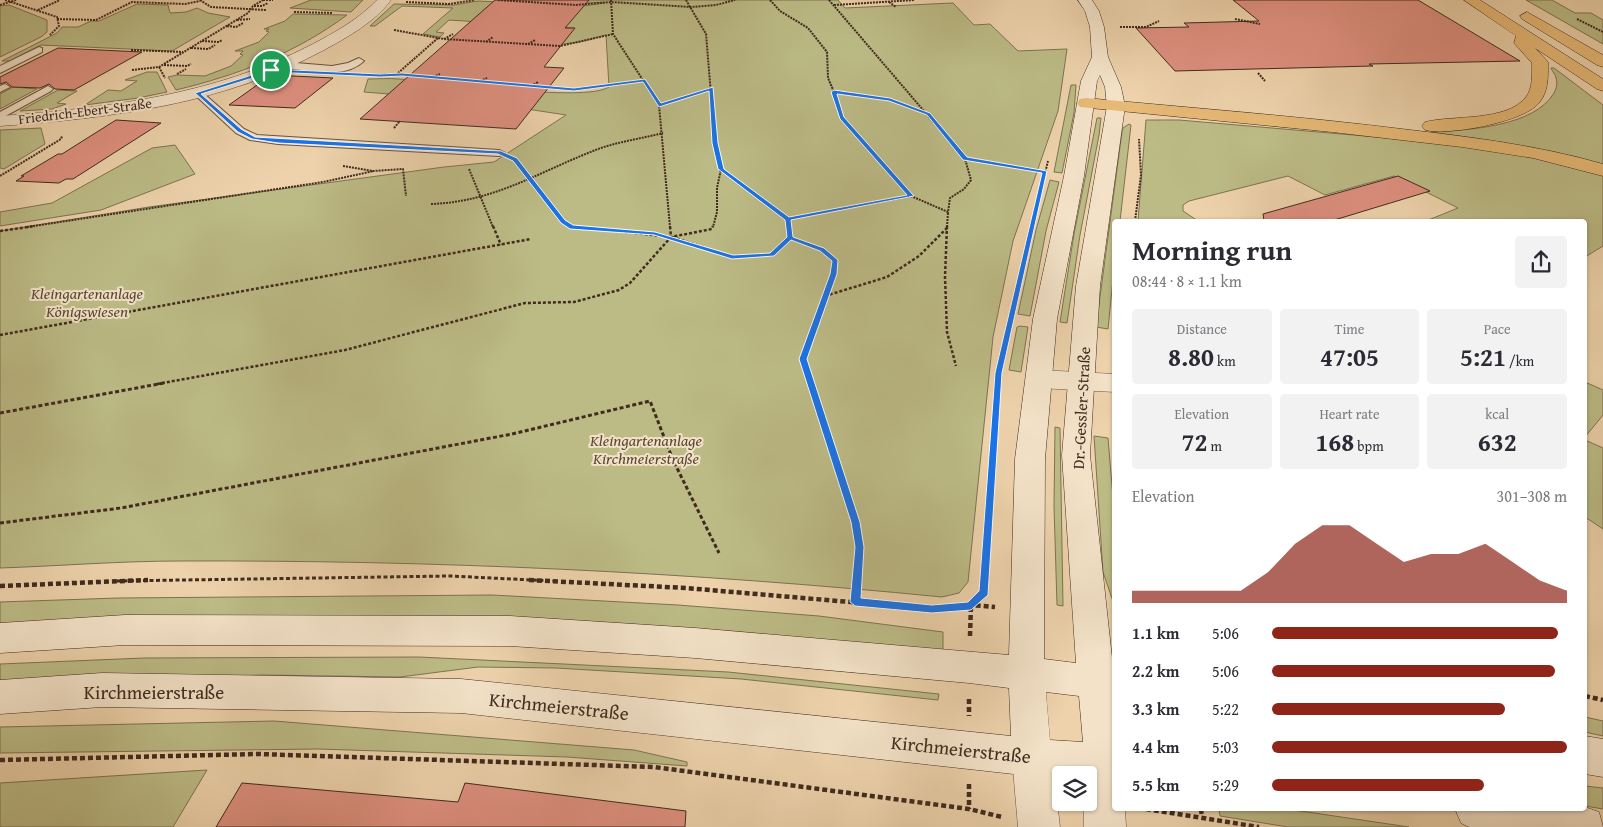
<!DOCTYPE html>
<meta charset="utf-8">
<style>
body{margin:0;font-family:"Gentium Book Plus",serif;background:#f2f2f3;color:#2b2b33;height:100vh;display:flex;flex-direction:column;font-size:19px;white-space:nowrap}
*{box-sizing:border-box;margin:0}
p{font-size:16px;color:#7c7c81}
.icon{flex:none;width:28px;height:28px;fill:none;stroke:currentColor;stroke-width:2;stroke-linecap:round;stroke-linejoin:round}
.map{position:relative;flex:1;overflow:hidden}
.sheet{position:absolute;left:1112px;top:219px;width:475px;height:592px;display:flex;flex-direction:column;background:#fff;border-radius:5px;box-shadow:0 1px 4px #0004}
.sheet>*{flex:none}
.tools{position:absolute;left:1052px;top:766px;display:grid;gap:10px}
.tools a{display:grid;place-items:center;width:45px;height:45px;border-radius:5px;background:#fff;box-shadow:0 1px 4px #0004;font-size:25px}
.pin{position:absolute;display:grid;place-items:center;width:42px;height:42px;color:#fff;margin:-21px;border:2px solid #fff;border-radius:50%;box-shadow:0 1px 5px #0007}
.round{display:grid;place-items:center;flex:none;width:52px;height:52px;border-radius:5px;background:#f2f2f3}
.headline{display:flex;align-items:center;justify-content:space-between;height:85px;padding:0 20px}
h1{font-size:28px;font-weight:800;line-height:38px}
.stats{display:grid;grid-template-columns:repeat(3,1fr);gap:8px;height:85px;padding:5px 20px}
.stats div{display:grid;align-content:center;border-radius:5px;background:#f2f2f3;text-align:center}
.stats b{font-size:25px;font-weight:800}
.stats small{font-size:14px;font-weight:400}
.stats p{font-size:14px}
.chart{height:140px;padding:10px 20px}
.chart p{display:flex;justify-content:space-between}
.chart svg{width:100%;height:90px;margin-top:5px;fill:#8f2418;opacity:.7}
ul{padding:0 20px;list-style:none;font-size:16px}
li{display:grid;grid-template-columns:80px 60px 1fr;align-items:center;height:38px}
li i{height:12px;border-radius:6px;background:#8f2418}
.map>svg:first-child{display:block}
</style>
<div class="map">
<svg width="1603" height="827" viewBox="0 0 1603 827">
<rect width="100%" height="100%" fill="#edd2ab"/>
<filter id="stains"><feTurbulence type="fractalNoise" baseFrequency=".004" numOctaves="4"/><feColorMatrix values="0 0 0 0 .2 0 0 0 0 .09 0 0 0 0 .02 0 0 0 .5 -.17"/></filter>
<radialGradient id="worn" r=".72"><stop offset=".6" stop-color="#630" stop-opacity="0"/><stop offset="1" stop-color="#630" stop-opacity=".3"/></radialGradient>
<path fill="#bcbb86" stroke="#7e7352" d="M311 0H363L351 12 290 8Z
M589 0H838L845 8 953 3 974 25 990 24 1018 51 1067 49 1058 111 1013 241 993 337 968 582 959 593 942 597C689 572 435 560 180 561 120 561 60 566 0 568V231L149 207 444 167 494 162 566 115 468 100 364 92 368 79C378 79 389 78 399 79 438 81 584 103 609 87L606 35 580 42 555 45 574 28 449 20 436 32 444 33 440 37 423 34 453 8 402 6 375 26H370L394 4 454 5 478 1 583 6 605 3 604 2 577 4 569 1Z
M1526 0H1552L1575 13H1591L1603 20V44Z
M137 4 168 5 170 13 186 12 197 8 208 13 230 17 172 51 41 45 10 61H2L57 33 62 27H78L91 21H99Z
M9 5 47 20V32L41 37 0 57V6Z
M293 14 347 15C296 53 238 75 176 90L168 77 177 75 205 76 231 66 243 55 240 54 243 51H235L259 42 269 32 266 31 269 29H264L285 21Z
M1551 68H1554L1603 105V165L1500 142 1431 132C1467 130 1534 127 1554 93 1556 89 1558 83 1556 78 1556 75 1552 71 1551 68Z
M147 72H157L167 92 138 98 85 105 108 90 121 91 137 81 125 80Z
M1071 85H1076L1074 113 1062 173 1054 172Z
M13 87 37 89 0 109V94Z
M58 90 77 91 57 103 66 104 52 109 20 111Z
M1097 118H1101L1099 135 1080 235 1067 323 1060 322 1074 234Z
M1146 120H1179L1446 143 1500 150 1603 174V246L1585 257V221H1426L1458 208 1394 176 1325 195 1288 176 1189 201 1183 205V211L1198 221H1138Z
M1129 124 1131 125 1120 221H1115V259L1108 329 1096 327 1122 132 1123 128Z
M41 128 45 144 4 169 0 168V130Z
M175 145 195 174 101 210 0 226V212L52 203 152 148Z
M1050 180 1059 182 1046 231 1030 316 1018 314 1036 230Z
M1020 326 1028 327 1021 372 1009 370 1017 327Z
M1585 382 1603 390V415L1585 437Z
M1055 427 1060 428 1063 606 1057 605 1054 506Z
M1094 436 1108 438 1115 521V607L1103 572Z
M1585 440 1603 448V529L1585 517Z
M492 595 678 605 819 616 943 632V651L0 627V602L118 598Z
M419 657 728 672 939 694 938 700 741 679 556 668 478 667 400 677 263 675 106 678 0 683V664L144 658Z
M1585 717 1603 721V736L1585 732Z
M274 721 634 750 687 762V766L567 757 318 749 0 753V727Z
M207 770 173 827H0V783Z
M1585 786 1603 788V809L1585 806Z
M1219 809H1287L1409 827H1288L1220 816Z"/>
<path fill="#de9080" stroke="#402b1f" d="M495 0H589L565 28H575L544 67 564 68 516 129 360 119Z
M1233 0H1418L1520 61 1369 64 1373 66 1175 71 1136 28 1189 27 1184 23 1259 21Z
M58 48 142 52 74 90 55 89 49 84 40 88 12 87 6 82 0 84V77Z
M273 75 333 78 295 108 229 105 267 78Z
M116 120 161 123 73 179H66L59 183 16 181 24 176H21L58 154H62Z
M1398 176 1430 191 1331 221H1264L1263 214Z
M242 783 458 802 465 783 686 811 685 827H216Z"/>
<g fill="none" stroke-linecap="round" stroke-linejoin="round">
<defs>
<path id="lane" d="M39 47 42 48V52L0 73V66Z
M359 58 364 61C344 80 308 70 284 68L279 65 284 62 332 66 348 63Z
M5 84 10 87 0 92V86Z
M48 86 53 89 51 91 0 119V112Z
M198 90 201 91 244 129 257 135 499 150 505 153 499 156 278 144 250 140 236 133 195 95 193 93Z"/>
<path id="street" d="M377 0H391C375 22 348 37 324 50 224 104 112 118 0 126V116C108 108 214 95 311 45 334 33 359 19 377 0Z
M1039 370 1115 374V392L1039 388 1030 385 1026 379 1030 373Z
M1032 738 1046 744 1052 757 1060 827H1018L1012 757 1018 744Z
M1104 744 1115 748V809H1125L1126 827H1084V802H1089V775H1084V763L1090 749Z"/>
<path id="secondary" d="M1078 0H1092L1099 11 1104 27 1108 57 1121 87 1125 106 1100 286 1090 455 1113 667H1115V783L1089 781V775H1061V779L1032 776 461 713 102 707 0 714V680L102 673 461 679 1011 736 1009 688 969 683 695 658 510 646 125 645 0 653V623L125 615 510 616 695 628 1009 655 1015 459 1033 319 1064 176 1081 81 1092 57 1090 27 1085 11ZM1100 75 1105 87 1107 106 1076 286 1062 455 1076 663 1044 659 1045 459 1057 319 1084 176 1097 81ZM1046 692 1079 696 1083 742 1050 740Z
M1585 736 1603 739V777L1585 774Z
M1585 807 1599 812 1603 827H1469L1461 823 1455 809H1585Z"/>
<path id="highway" d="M1464 0H1480L1603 79V91L1597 89 1535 48 1548 62C1548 76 1549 91 1539 103 1524 122 1448 136 1425 130L1422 126 1425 122C1452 115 1507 122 1526 97 1533 88 1532 74 1532 63L1514 43 1516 36Z
M1527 12 1603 55V67L1597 65 1522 19 1520 16Z
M1086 98C1191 108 1297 116 1402 129 1470 137 1537 145 1603 164V176L1533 158 1462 147 1332 132 1080 107 1077 103 1080 99Z"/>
</defs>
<use href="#lane" stroke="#6b5542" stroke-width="2"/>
<use href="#street" stroke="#6b5542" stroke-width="1"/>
<use href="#secondary" stroke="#402b1f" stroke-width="1"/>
<use href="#highway" stroke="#402b1f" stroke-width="1"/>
<path stroke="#402b1f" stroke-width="2" stroke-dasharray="2 1" stroke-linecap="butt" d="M5 0 57 17 59 26 50 35
M200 0 211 7 266 10
M263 0H273
M498 0 576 5 611 2 691 7 716 5 735 0
M611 0 613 34 659 105 670 227
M686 0 706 34 715 143 721 169 717 188V212L713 227
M770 0 780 11 808 28 827 52 828 78 834 92 890 100 928 114
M829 0 965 159 971 180 964 189 950 198 948 212 911 196 842 118 834 92
M406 2 449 4 475 0
M889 2 896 7
M0 5 16 0
M834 5 915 0
M254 6H262L268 3
M38 10 60 0
M294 12 332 13
M57 19 96 20 132 2 185 4 200 1
M1235 19 1260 24
M1577 19 1603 32
M237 20 250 19
M227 26 236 27 243 23
M1120 27H1146L1159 21
M394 30 444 39 560 46 613 34
M444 39 453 34
M202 41 219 42 222 40
M486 42 493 37
M528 44 535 40
M191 48 208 49 215 45
M131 50 183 52
M164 65 187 66 191 64
M159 67 165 78
M132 70 159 67 248 13 253 6 263 0
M398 73 438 38
M1258 73 1265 81
M177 74 186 69
M372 75 401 74 574 90 645 80
M433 77 440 74
M480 81 487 78
M531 86 538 82
M659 105 712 88
M394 128 400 121
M966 159 1046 172
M517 162 563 221 572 227
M343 166 373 171 403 169 406 196
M469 169 493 227
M721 169 788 219
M0 176 61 139 62 136
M431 204C493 202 537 173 593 151 615 142 640 139 663 133
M1135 221 1141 175 1139 139
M27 227 323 182 374 171
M789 227 788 219 911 196
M947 227 948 212
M1032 227 1048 161"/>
<path stroke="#402b1f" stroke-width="2.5" stroke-dasharray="3 2" stroke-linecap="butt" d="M493 226 501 245
M570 226 671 237 712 229 713 226
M947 226 945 277 947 332 956 366
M0 231 35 226
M672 237 733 257 772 255 790 238 789 226
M790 238 822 250 835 260 833 274 803 359 811 384
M825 296 887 277 919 256 947 228
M0 335 531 239
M157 384 345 350 525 303 574 302 619 290 630 283 671 237 670 226
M997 384 998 373 1033 226"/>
<path stroke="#402b1f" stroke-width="3" stroke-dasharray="4 2.5" stroke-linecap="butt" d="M811 383 856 522 860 547 857 581
M0 413 164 383
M0 523 121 508 512 434 650 401 673 460 719 553
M117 581 450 576 553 581
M985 581 997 383"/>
<path stroke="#402b1f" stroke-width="4.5" stroke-dasharray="5 3" stroke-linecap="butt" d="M529 580 686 588 932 609 971 605 995 607
M0 586 148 580
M855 602 857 580
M970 636 971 605 984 592 985 580
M1585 696 1603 700
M969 699V716
M0 760 258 754 654 767 969 809 1002 817
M969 784V809
M1146 809 1259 827
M1201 809 1202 817"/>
<use href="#lane" fill="#f3e2c8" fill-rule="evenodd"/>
<use href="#street" fill="#f3e2c8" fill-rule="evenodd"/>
<use href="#secondary" fill="#f3e2c8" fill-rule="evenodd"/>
<use href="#highway" fill="#e6b976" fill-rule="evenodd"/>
</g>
<path fill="#1a73e8" stroke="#fff" fill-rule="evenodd" d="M271 69 380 74 402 73 574 88 645 79 661 103 713 87 718 143 724 169 789 217 907 195 840 119 831 92 834 90 890 98 930 113 967 157 1047 171 1002 373 988 595 971 610 932 613 855 606 850 602 855 547 851 522 799 359 830 274 832 261 820 251 791 240 774 256 732 259 654 235 570 229 561 223 513 161 498 154 278 143 252 139 238 132 195 93ZM272 72 380 77 402 76 574 91 643 82 659 107 709 91 712 143 718 169 785 220 787 237 770 253 733 255 655 232 573 225 565 220 517 158 501 151 255 137 241 129 201 94ZM837 94 889 101 927 115 963 160 1042 173 995 373 979 591 968 602 932 605 861 598 864 547 860 522 807 359 837 274 838 260 824 248 793 237 791 220 914 196 844 117Z"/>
<g text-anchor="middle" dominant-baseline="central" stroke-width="4" stroke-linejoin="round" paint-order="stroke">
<g font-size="14" fill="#402b1f" stroke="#f3e2c8">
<text transform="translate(85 111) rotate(-7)">Friedrich-Ebert-Straße</text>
</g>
<g font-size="16" font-style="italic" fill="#594834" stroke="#f3e2c8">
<text x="87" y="293">Kleingartenanlage<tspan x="87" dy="18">Königswiesen</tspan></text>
<text x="646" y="440">Kleingartenanlage<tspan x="646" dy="18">Kirchmeierstraße</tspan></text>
</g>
<g font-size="16" fill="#402b1f" stroke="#f3e2c8">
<text transform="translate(1081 408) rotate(-87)">Dr.-Gessler-Straße</text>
</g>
<g font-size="19" fill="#402b1f" stroke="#f3e2c8">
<text x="154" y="692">Kirchmeierstraße</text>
<text transform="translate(559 706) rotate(6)">Kirchmeierstraße</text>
<text transform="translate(961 749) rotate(6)">Kirchmeierstraße</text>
</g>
</g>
<rect width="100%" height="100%" filter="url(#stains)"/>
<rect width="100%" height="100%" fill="url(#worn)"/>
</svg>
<div class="tools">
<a><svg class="icon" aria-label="layers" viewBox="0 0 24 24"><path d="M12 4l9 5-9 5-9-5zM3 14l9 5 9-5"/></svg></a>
</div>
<div class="pin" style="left:271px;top:70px;background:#1e9e55"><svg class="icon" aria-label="arrive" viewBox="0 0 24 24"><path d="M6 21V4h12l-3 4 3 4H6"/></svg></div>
<section class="sheet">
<div class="headline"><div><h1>Morning run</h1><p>08:44 · 8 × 1.1 km</p></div><a class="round"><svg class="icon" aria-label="share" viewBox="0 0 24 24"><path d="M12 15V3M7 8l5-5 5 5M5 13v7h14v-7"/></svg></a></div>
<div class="stats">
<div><p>Distance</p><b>8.80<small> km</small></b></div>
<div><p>Time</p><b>47:05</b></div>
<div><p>Pace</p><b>5:21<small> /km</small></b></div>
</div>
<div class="stats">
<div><p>Elevation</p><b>72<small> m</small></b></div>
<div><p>Heart rate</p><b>168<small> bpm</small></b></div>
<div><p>kcal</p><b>632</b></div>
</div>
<div class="chart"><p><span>Elevation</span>301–308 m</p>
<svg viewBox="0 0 160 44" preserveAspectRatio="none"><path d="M0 44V38L10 38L20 38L30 38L40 38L50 29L60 15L70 6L80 6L90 15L100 24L110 20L120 20L130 15L140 24L150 33L160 38V44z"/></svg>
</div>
<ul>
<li><b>1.1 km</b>5:06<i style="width:97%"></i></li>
<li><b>2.2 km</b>5:06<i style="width:96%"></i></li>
<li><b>3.3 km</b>5:22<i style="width:79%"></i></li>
<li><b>4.4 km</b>5:03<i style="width:100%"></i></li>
<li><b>5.5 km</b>5:29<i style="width:72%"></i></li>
</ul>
</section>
</div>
